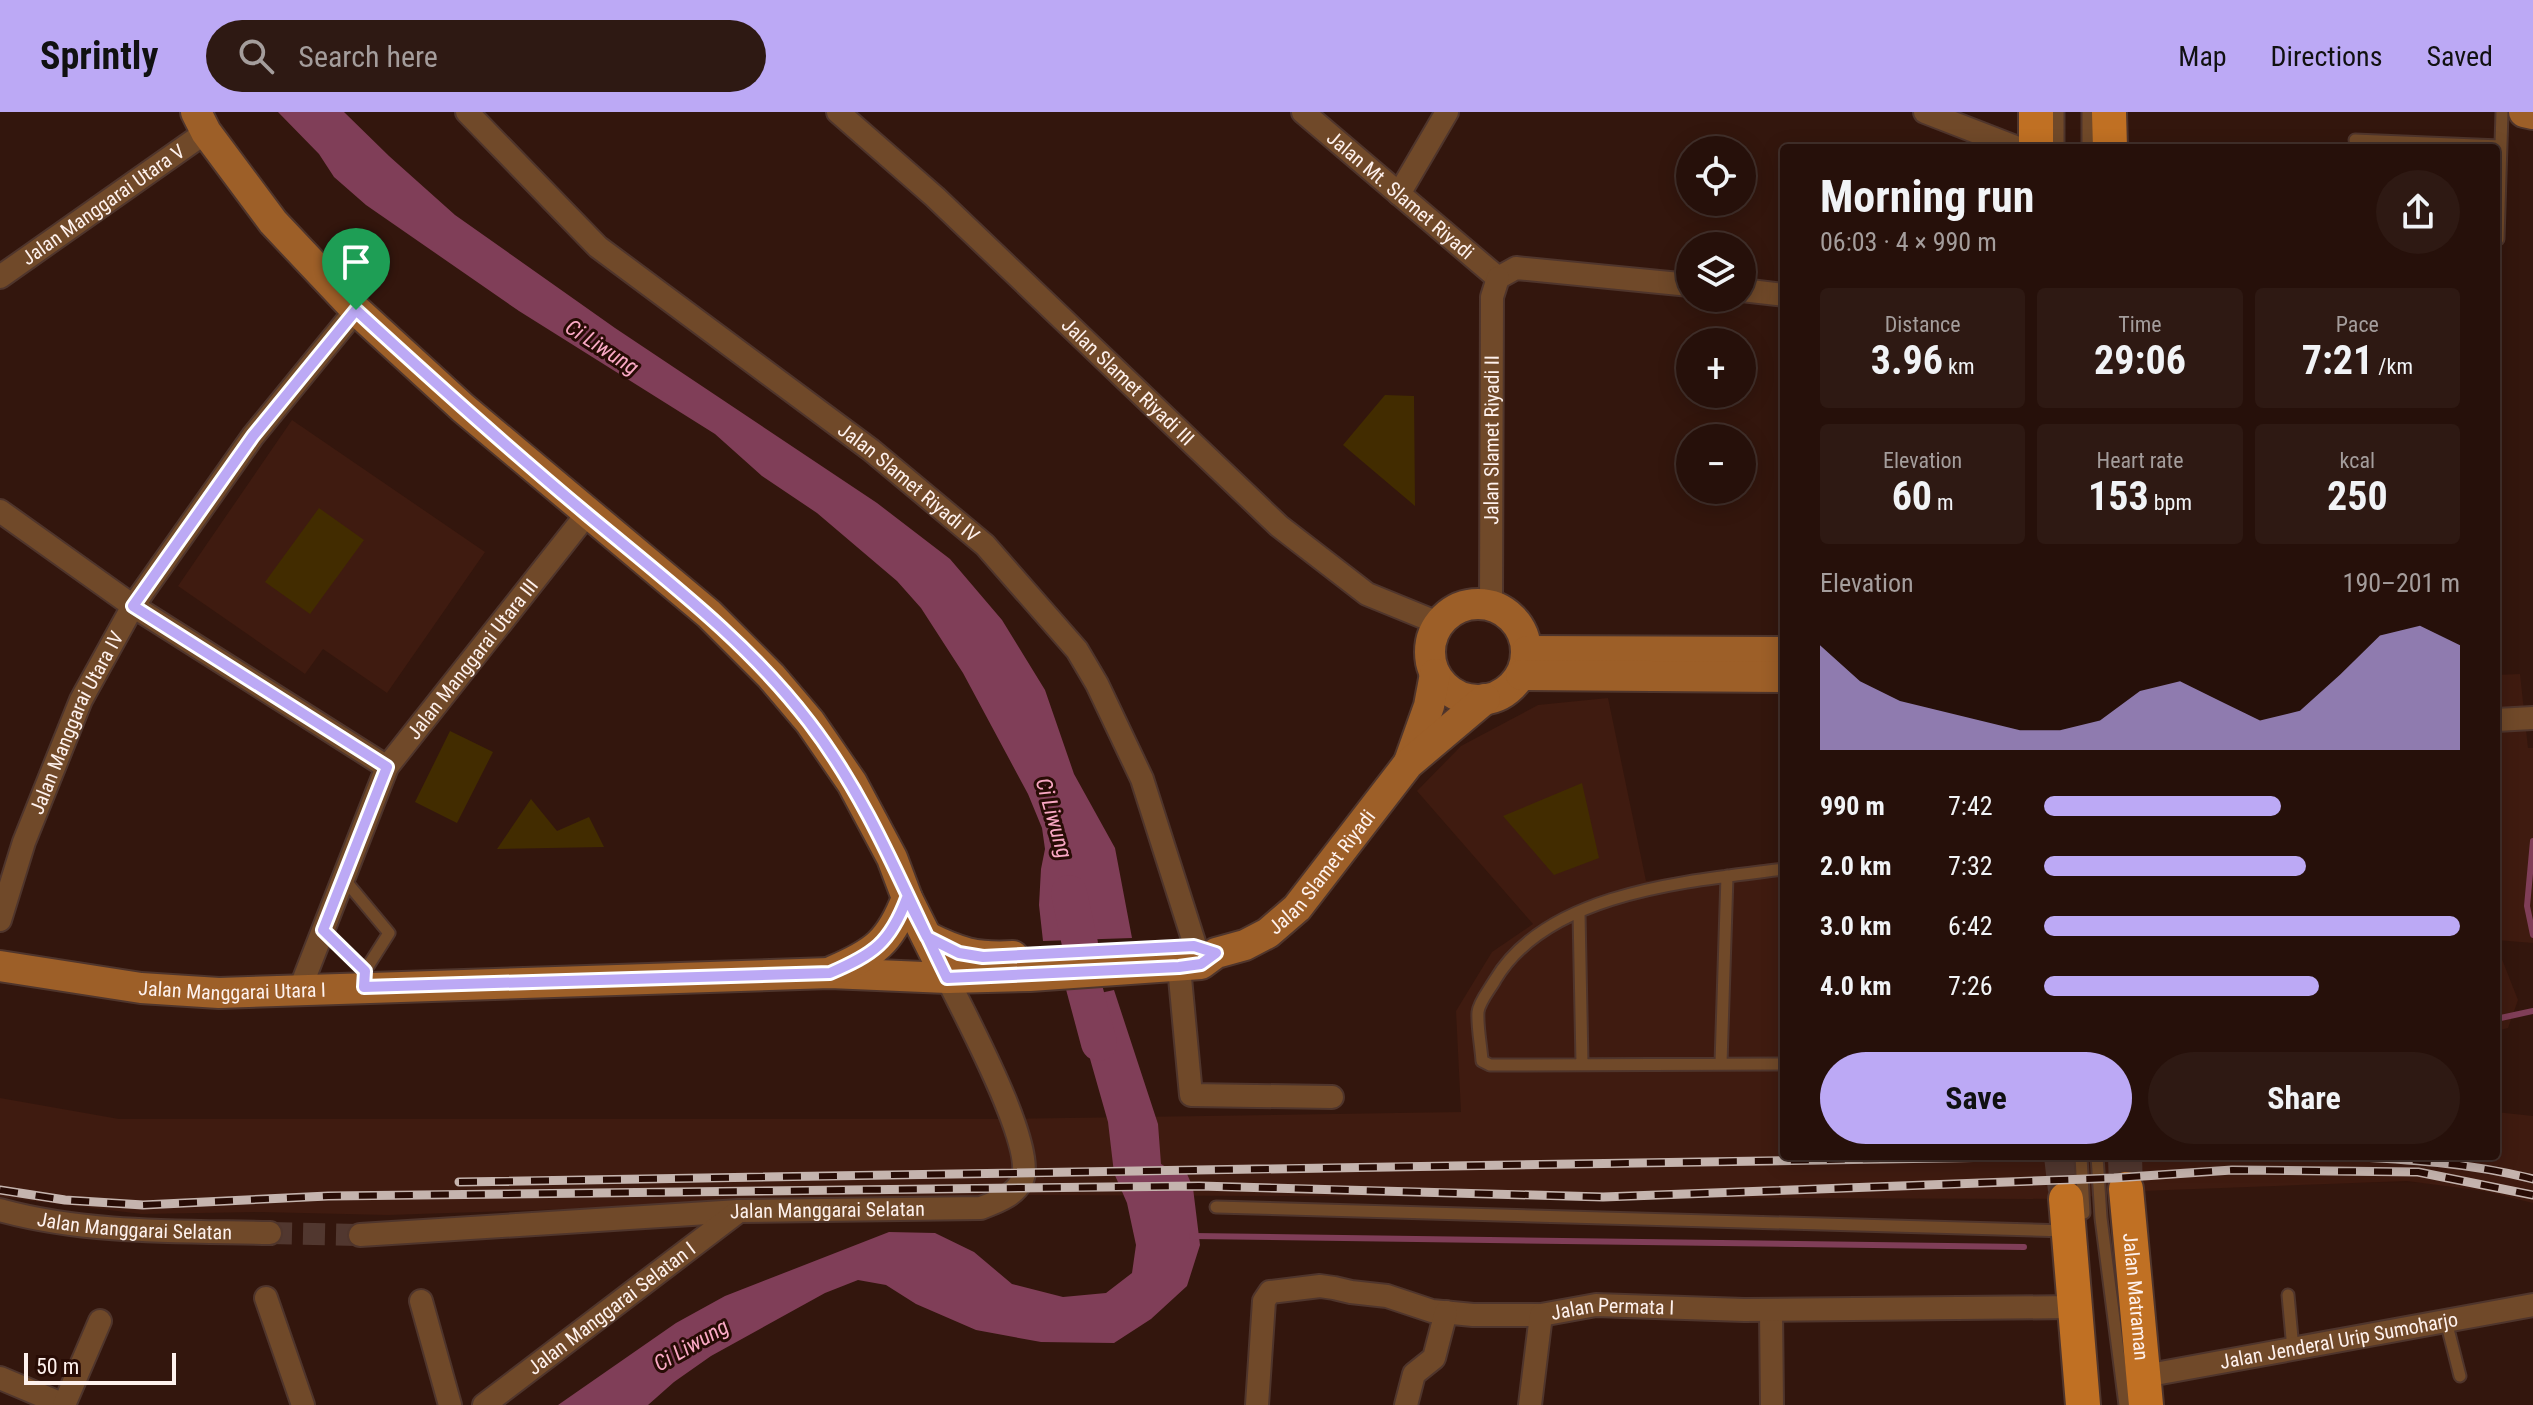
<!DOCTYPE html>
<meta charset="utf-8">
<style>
body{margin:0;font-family:"Roboto Condensed",sans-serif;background:#2e1913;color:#f1f3f6;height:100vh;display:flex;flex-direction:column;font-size:30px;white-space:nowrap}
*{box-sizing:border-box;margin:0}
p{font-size:26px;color:#a49d9c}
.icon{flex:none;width:44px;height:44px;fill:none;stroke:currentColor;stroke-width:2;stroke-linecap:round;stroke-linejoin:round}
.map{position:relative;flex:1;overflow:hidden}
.side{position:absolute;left:1780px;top:32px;width:720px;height:1016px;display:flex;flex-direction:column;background:#26100a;border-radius:8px;box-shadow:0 4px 20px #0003,0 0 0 2px #42302b}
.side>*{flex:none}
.fabs{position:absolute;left:1676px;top:24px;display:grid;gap:16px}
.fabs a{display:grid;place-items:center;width:80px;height:80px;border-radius:50%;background:#26100a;box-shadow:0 4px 20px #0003,0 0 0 2px #42302b;font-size:40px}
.scale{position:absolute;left:24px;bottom:20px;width:152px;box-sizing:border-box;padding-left:8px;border:4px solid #fef1ed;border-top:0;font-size:22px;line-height:28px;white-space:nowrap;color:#fef1ed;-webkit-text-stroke:6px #280c05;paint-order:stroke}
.pin{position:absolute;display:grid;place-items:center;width:68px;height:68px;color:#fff;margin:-82px -34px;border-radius:50% 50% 50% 0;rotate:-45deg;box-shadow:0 0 8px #0007}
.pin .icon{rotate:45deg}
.round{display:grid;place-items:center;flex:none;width:84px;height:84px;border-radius:42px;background:#2e1913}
.summary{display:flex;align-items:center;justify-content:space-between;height:136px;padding:0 40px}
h1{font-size:44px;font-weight:700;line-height:60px}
.figures{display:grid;grid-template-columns:repeat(3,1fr);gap:12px;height:136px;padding:8px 40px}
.figures div{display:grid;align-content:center;border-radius:8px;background:#2e1913;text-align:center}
.figures b{font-size:40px;font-weight:700}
.figures small{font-size:22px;font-weight:400}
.figures p{font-size:22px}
.chart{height:224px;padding:16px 40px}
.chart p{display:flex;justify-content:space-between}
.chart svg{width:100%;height:144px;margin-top:8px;fill:#bca9f5;opacity:.7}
.action{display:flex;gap:16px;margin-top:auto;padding:16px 40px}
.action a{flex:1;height:92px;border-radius:48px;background:#bca9f5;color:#111;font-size:32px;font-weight:700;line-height:92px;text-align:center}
.action a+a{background:#2e1913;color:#f1f3f6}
ul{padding:0 40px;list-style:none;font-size:26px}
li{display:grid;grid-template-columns:128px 96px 1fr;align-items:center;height:60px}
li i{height:20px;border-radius:10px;background:#bca9f5}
header{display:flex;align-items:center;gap:48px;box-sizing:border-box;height:112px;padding:0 40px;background:#bca9f5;color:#111}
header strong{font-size:38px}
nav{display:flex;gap:44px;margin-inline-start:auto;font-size:28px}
.search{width:560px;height:72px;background:#2e1913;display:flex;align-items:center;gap:20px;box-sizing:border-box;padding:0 28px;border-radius:44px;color:#a49d9c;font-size:30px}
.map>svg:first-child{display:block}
</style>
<header>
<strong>Sprintly</strong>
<div class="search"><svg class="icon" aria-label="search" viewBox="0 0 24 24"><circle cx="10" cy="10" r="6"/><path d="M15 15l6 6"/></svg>Search here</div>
<nav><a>Map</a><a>Directions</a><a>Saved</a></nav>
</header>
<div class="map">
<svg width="2533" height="1293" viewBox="0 0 2533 1293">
<rect width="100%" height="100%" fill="#33160d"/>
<path fill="#3f1b10" d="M292 308 485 440 387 581 323 537 305 562 178 474Z
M2520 562 2528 636H2533V831L2496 828V563Z
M1608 586 1646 769 1784 749V1044H2496V1000L2533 1004V1091L2484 1079 2407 1069 2142 1079 2066 1087 996 1083 388 1103 260 1100 142 1102 0 1085V986L119 1007H1004L1461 1000 1456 899 1492 840 1533 812 1417 679 1461 634 1538 593Z
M2496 832 2518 888 2508 916 2496 919Z"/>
<path fill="#422c00" d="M1385 283 1414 284 1415 394 1343 333Z
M319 396 364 428 310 502 265 470Z
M450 619 493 640 457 711 415 690Z
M1582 671 1599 746 1554 763 1503 704Z
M531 687 557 719 589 705 604 735 497 737Z"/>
<path fill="#803e58" d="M278 0H344L389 44 455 103 615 216 877 391 950 447 1002 508 1045 578 1074 662 1115 736 1132 826 1043 829 1039 793 1041 757 1045 737 1042 716 1028 682 963 561 921 496 897 469 817 401 762 364 715 322 519 199 366 93 334 65 319 42Z
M1114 878 1158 1012 1161 1052 1171 1058 1185 1057 1193 1076 1200 1133 1187 1174 1151 1207 1114 1231 1041 1230 976 1218 916 1192 886 1173 858 1168 825 1181 711 1244 674 1270 648 1293H558L676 1211 725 1184 889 1120 935 1121 974 1140 1012 1172 1063 1185 1106 1181 1132 1161 1136 1133 1127 1091 1114 1061 1108 1010 1073 887Z"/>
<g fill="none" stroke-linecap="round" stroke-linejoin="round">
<path stroke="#803e58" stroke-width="6" d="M2533 729 2527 794 2533 823
M2496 907 2533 899
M1192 1124 2024 1135"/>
<path stroke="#803e58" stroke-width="36" d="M1069 781 1080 832 1084 875 1099 931"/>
<path stroke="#51372f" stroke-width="22" stroke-dasharray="22 11" stroke-linecap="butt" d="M270 1121 360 1123"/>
<path stroke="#51372f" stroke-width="34" stroke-dasharray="34 17" stroke-linecap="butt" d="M2061 1044 2066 1087
M2125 1044 2126 1077"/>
<defs>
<path id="lane" d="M2088 0V36
M2355 28 2500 34
M2058 36V0
M2498 127 2502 0
M1784 757C1691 769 1548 779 1495 868 1490 877 1479 890 1478 900 1477 915 1481 933 1482 949L1490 953 1784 952
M344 767 389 821 365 859
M1579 801 1582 951
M323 818 365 859V864
M1721 951 1727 764
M2081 1044 2084 1101
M2097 1044 2101 1106 2125 1293
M1216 1095 2067 1119
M2288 1183 2293 1237
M2446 1209 2460 1264"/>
<g id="street">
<path id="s1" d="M467 0 598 135 871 338 985 433 1077 538 1097 572 1142 667 1201 852"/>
<path id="s2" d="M838 0 935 85 1279 414 1367 482 1438 511"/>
<path id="s3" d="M1303 0 1498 166"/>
<path d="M1925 0 2018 36"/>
<path d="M1399 82 1447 0"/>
<path id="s4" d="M0 165 206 20"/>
<path d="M1498 166 1516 156 1690 173"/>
<path d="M1742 178 1784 183"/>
<path d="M0 399 133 494 387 655"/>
<path id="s5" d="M1491 492 1492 185 1498 166"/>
<path d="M2496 608 2533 606"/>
<path id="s6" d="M0 808 24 730 81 588 133 494 253 324 356 198"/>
<path d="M1179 855 1191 983 1332 985"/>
<path id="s7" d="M300 877 387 655 587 402"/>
<path id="s8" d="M0 1098C87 1122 181 1119 270 1121"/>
<path id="s9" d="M360 1123 739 1099 981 1096C996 1090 1015 1084 1022 1068 1037 1035 964 902 947 866"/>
<path d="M266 1186 303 1293"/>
<path d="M421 1189 450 1293"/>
<path d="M1771 1198 1772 1293"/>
<path id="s10" d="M2144 1264 2533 1193"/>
<path d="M0 1266 64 1293"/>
<path d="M64 1293 100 1209"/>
<path id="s11" d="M484 1293 739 1099"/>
<path id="s12" d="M1257 1293 1264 1189 1270 1180 1320 1174 1334 1176 1351 1180 1387 1184 1432 1199 1473 1203H1541L1596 1193 1744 1198 2074 1195"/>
<path d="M1406 1293 1414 1262 1434 1246 1446 1200"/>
<path d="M1530 1293 1541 1203"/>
</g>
<g id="secondary">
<path d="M196 0 206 20 273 110 356 198 463 296 709 502 771 564 810 610 852 671 892 746 907 786 947 866"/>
<path d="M2524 0 2533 2"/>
<circle cx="1478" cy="540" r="48"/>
<path d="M1527 539 1784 540"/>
<path d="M1521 563 1784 565"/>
<path d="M1409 650 1429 594 1435 562"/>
<path d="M927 825C959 841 976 846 1013 844"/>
<path id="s13" d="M0 854 141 876 219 881 830 861 947 866 1030 864 1201 852 1216 841 1245 833 1268 821 1297 796 1408 652 1485 587"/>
<path d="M833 859C875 841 890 830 907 786"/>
</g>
<g id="primary">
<path d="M2036 0V36"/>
<path d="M2109 0 2110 36"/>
<path id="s14" d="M2126 1077 2146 1293"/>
<path d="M2066 1087 2083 1293"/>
</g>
</defs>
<use href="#lane" stroke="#4f352c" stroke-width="15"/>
<use href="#street" stroke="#4f352c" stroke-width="26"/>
<use href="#secondary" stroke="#4f352c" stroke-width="34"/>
<use href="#primary" stroke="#4f352c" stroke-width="38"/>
<use href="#lane" stroke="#704929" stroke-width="11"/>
<use href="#street" stroke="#704929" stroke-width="22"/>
<use href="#secondary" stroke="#9d5f28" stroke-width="30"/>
<use href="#primary" stroke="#c07023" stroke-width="34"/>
<defs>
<path id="rail" d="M2341 1044C2406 1047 2470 1051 2533 1067
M459 1070 2067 1044
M0 1078 65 1088 143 1093 328 1084 1199 1074 1603 1085 2114 1066 2232 1058 2418 1060 2533 1083"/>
</defs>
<use href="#rail" stroke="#c5b4ae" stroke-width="9"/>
<use href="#rail" stroke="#280c05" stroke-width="6" stroke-dasharray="18" stroke-linecap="butt"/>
</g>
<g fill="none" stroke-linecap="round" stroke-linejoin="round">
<defs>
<path id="route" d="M356 198C432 268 509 337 588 403 666 468 747 529 809 610 869 688 904 779 947 866L1179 855 1201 852 1216 841 1194 834 983 845 959 841 927 825 907 786C890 831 874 842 830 861L364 875 365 859 323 818 387 655 133 494 253 324 356 198"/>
</defs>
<use href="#route" stroke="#fff" stroke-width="16"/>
<use href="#route" stroke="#bca9f5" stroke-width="10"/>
</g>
<g text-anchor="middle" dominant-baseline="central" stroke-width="6" stroke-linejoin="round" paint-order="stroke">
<g font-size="20" fill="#fef1ed" stroke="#280c05">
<text stroke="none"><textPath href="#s3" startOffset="128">Jalan Mt. Slamet Riyadi</textPath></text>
<text stroke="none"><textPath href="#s4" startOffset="126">Jalan Manggarai Utara V</textPath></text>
<text stroke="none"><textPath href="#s2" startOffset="396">Jalan Slamet Riyadi III</textPath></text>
<text stroke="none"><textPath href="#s5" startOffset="164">Jalan Slamet Riyadi II</textPath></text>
<text stroke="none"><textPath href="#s1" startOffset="578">Jalan Slamet Riyadi IV</textPath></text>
<text stroke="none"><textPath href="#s7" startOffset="376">Jalan Manggarai Utara III</textPath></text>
<text stroke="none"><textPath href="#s6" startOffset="212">Jalan Manggarai Utara IV</textPath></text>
<text stroke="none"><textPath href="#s13" startOffset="1360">Jalan Slamet Riyadi</textPath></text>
<text stroke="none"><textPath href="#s13" startOffset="234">Jalan Manggarai Utara I</textPath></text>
<text stroke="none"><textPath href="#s9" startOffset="468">Jalan Manggarai Selatan</textPath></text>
<text stroke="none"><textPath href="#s8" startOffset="136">Jalan Manggarai Selatan</textPath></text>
<text stroke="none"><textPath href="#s14" startOffset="108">Jalan Matraman</textPath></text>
<text stroke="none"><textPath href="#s11" startOffset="160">Jalan Manggarai Selatan I</textPath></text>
<text stroke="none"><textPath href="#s12" startOffset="462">Jalan Permata I</textPath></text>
<text stroke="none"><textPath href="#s10" startOffset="198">Jalan Jenderal Urip Sumoharjo</textPath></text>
</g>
<g font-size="22" font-style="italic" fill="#faa9c5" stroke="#280c05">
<text transform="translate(602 235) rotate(33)">Ci Liwung</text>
<text transform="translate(1054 706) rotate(74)">Ci Liwung</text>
<text transform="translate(691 1233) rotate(-30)">Ci Liwung</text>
</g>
</g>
</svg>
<div class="fabs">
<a><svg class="icon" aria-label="locate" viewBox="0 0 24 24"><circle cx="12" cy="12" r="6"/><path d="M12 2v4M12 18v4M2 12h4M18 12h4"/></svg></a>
<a><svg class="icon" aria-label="layers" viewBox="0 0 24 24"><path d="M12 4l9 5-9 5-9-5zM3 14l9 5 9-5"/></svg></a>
<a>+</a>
<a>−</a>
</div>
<div class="scale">50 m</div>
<div class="pin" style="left:356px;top:198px;background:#1e9e55"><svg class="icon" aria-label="arrive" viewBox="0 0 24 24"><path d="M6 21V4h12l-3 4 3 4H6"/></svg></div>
<section class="side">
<div class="summary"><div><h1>Morning run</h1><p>06:03 · 4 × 990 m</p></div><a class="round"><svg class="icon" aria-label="share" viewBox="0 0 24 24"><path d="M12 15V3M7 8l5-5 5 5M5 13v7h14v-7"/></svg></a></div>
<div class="figures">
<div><p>Distance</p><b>3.96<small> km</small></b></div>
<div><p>Time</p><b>29:06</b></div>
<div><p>Pace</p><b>7:21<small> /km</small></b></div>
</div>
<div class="figures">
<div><p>Elevation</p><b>60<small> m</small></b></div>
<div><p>Heart rate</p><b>153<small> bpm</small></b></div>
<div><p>kcal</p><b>250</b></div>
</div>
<div class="chart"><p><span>Elevation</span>190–201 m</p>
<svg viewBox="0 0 160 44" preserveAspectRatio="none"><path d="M0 44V12L10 23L20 29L30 32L40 35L50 38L60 38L70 35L80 26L90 23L100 29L110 35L120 32L130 21L140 9L150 6L160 12V44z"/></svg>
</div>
<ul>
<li><b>990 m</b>7:42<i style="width:57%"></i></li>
<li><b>2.0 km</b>7:32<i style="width:63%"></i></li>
<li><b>3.0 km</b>6:42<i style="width:100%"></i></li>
<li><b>4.0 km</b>7:26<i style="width:66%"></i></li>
</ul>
<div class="action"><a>Save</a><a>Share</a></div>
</section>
</div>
